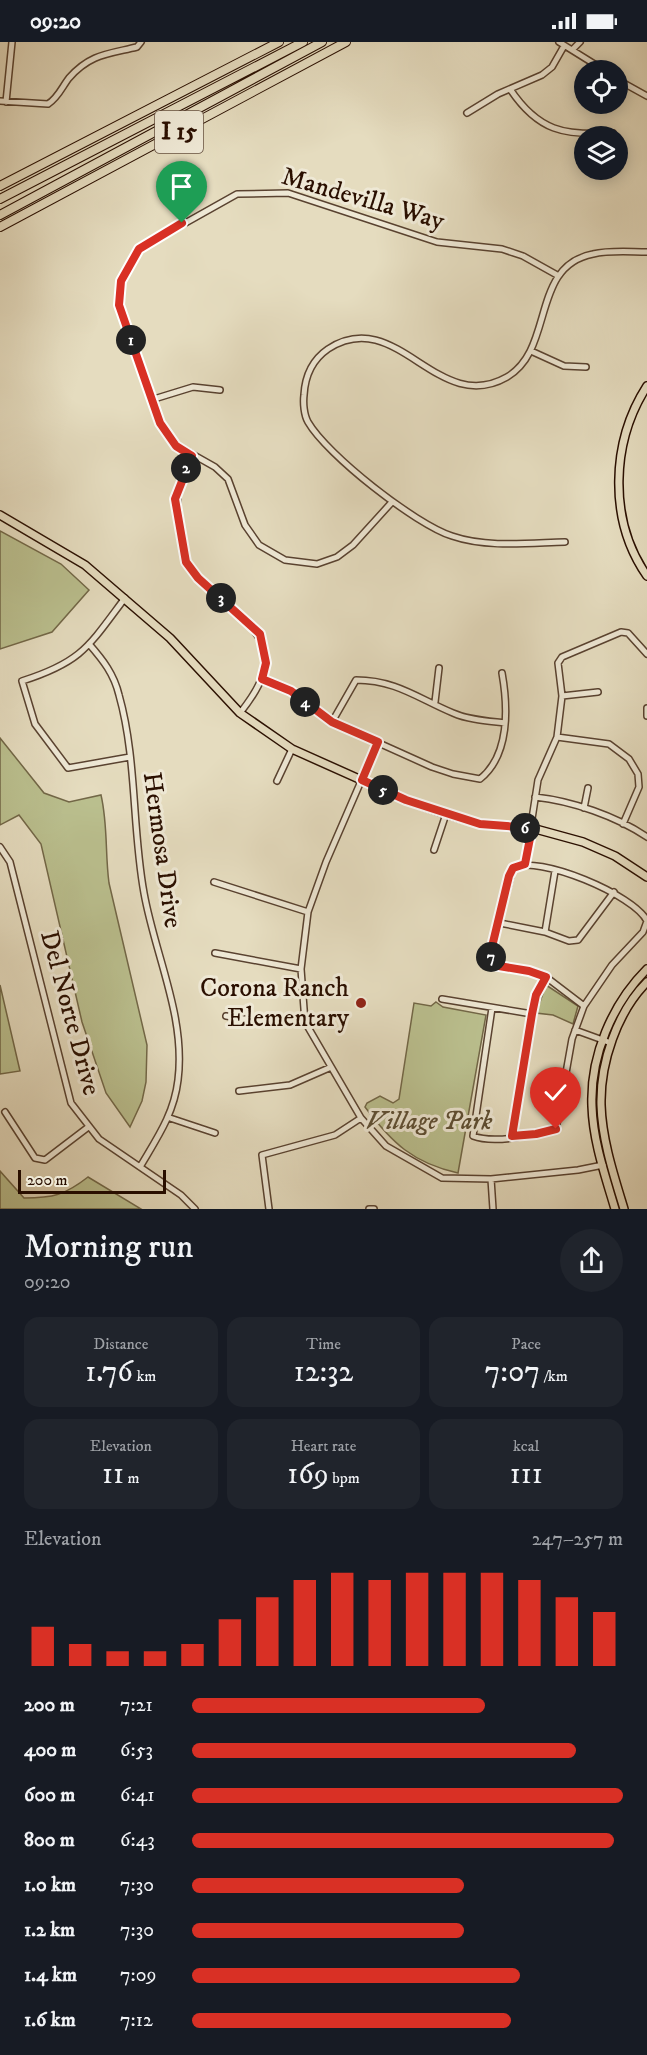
<!DOCTYPE html>
<meta charset="utf-8">
<style>
body{margin:0;font-family:"IM FELL DW Pica",serif;background:#20242c;color:#f1f3f6;height:100vh;display:flex;flex-direction:column;font-size:22px;white-space:nowrap}
*{box-sizing:border-box;margin:0}
p{font-size:20px;color:#9ea1a6}
.icon{flex:none;width:33px;height:33px;fill:none;stroke:currentColor;stroke-width:2;stroke-linecap:round;stroke-linejoin:round}
.map{position:relative;height:1167px;overflow:hidden}
.sheet{display:flex;flex-direction:column;background:#171b24;flex:1}
.sheet>*{flex:none}
.buttons{position:absolute;left:574px;top:18px;display:grid;gap:12px}
.buttons a{display:grid;place-items:center;width:54px;height:54px;border-radius:50%;background:#171b24;box-shadow:0 3px 15px #0003;font-size:30px}
.scale{position:absolute;left:18px;bottom:15px;width:148px;box-sizing:border-box;padding-left:6px;border:3px solid #2a0f00;border-top:0;font-size:16px;line-height:21px;white-space:nowrap;color:#2a0f00;-webkit-text-stroke:4px #eee8d5;paint-order:stroke}
.pin{position:absolute;display:grid;place-items:center;width:51px;height:51px;color:#fff;margin:-62px -26px;border-radius:50% 50% 50% 0;rotate:-45deg;box-shadow:0 0 6px #0007}
.pin .icon{rotate:45deg}
.km{position:absolute;width:30px;height:30px;margin:-15px;border-radius:50%;background:#222;color:#fff;font-size:16px;line-height:30px;text-align:center}
.round{display:grid;place-items:center;flex:none;width:63px;height:63px;border-radius:32px;background:#20242c}
.head{display:flex;align-items:center;justify-content:space-between;height:102px;padding:0 24px}
h1{font-size:33px;font-weight:600;line-height:45px}
.metrics{display:grid;grid-template-columns:repeat(3,1fr);gap:9px;height:102px;padding:6px 24px}
.metrics div{display:grid;align-content:center;border-radius:15px;background:#20242c;text-align:center}
.metrics b{font-size:30px;font-weight:600}
.metrics small{font-size:16px;font-weight:400}
.metrics p{font-size:16px}
.chart{height:168px;padding:12px 24px}
.chart p{display:flex;justify-content:space-between}
.chart svg{width:100%;height:108px;margin-top:6px;stroke:#d93025;stroke-width:6}
ul{padding:0 24px;list-style:none;font-size:20px}
li{display:grid;grid-template-columns:96px 72px 1fr;align-items:center;height:45px}
li i{height:15px;border-radius:8px;background:#d93025}
.status{display:flex;justify-content:space-between;align-items:center;height:42px;padding:0 30px;background:#171b24;direction:ltr}
.status svg{height:16px;fill:currentColor}
.map>svg:first-child{display:block}
</style>
<div class="status"><b>09:20</b><svg viewBox="0 0 49 12"><path d="M0 12V9h3v3zM5 12V6h3v6zM10 12V3h3v9zM15 12V0h3v12zM26 1h20v11H26zM47 4h2v5h-2z"/></svg></div>
<div class="map">
<svg width="647" height="1167" viewBox="0 0 647 1167">
<rect width="100%" height="100%" fill="#e5dcbf"/>
<filter id="stains"><feTurbulence type="fractalNoise" baseFrequency=".00333" numOctaves="4"/><feColorMatrix values="0 0 0 0 .2 0 0 0 0 .09 0 0 0 0 .02 0 0 0 .5 -.17"/></filter>
<radialGradient id="worn" r=".72"><stop offset=".6" stop-color="#630" stop-opacity="0"/><stop offset="1" stop-color="#630" stop-opacity=".3"/></radialGradient>
<path fill="#babf8e" stroke="#726747" stroke-width="1.5" d="M0 489 61 522 89 548 52 590 0 607Z
M0 696 44 751 69 760 101 753C108 783 105 812 109 841L147 1003 146 1040 142 1059 130 1085 106 1051 82 980 41 802 19 773 0 783Z
M0 943 20 1029 0 1032Z
M546 943 578 964 573 982 553 973 536 971Z
M436 960 443 965 486 973 458 1131C413 1121 392 1101 365 1065L367 1061 380 1054 393 1061 399 1057 414 961 431 964Z
M0 1129 24 1156C53 1156 65 1153 88 1135L141 1167H0Z"/>
<g fill="none" stroke-linecap="round" stroke-linejoin="round">
<defs>
<path id="minor" d="M559 0 604 28
M572 8 580 0
M618 38 647 54
M510 47C538 89 564 94 613 91
M0 59 48 62C58 56 62 45 69 36 90 12 108 12 137 5L141 0
M6 60 12 0
M467 71 498 52 542 33 552 25 564 4
M531 309 564 324 586 325
M154 357 193 345 220 348
M192 414C177 448 174 456 180 494 182 502 183 513 187 521 193 533 204 542 215 551 263 593 287 612 240 671
M392 460 353 503 337 515 317 522 285 518 259 503 245 483 228 437 215 425 176 403 161 381 119 263 121 239 139 207 237 152 288 151 437 200 502 207 523 214 557 233
M565 500C529 501 487 506 452 494 415 482 327 413 308 380 304 373 303 361 304 353 305 335 312 318 328 307 397 262 437 375 507 335 555 307 530 224 593 212 610 208 630 210 647 210
M125 556C89 604 82 620 22 639L35 682 68 726 130 715
M89 602C103 618 114 632 119 653 137 717 132 786 144 851 155 913 186 975 178 1038 174 1072 157 1096 140 1125
M262 637 291 649 332 680 432 725 453 732 480 737C510 713 508 665 502 631
M562 654 598 650
M435 660 439 626
M647 666V674
M332 680 356 638C396 638 419 657 453 671 469 678 488 679 505 681
M557 695 609 702 629 717 638 732 639 745 623 782
M378 700 326 820 308 870 301 927 305 980 361 1076 386 1104 442 1136 491 1137 578 1128 603 1123
M277 739 292 707
M535 755C572 759 616 774 647 795
M584 766 588 746
M0 805 10 820 71 1061 99 1097 181 1153 195 1167
M434 808 446 772
M525 822 538 738 557 695 562 654 558 621 562 615 621 590 628 591 647 612
M214 840 308 870
M500 881 545 890 569 899 578 898 614 850
M545 890 555 829
M215 911 301 927
M442 957 532 972
M584 964 546 935 529 929 493 923 490 913 513 826C537 812 635 853 647 879
M492 966 473 1094C494 1102 534 1093 556 1087L572 997 584 964 612 923 643 890 647 879
M226 974 268 981 305 980
M575 988 611 1001
M239 1049 290 1043 329 1026
M5 1070 35 1116 45 1118 87 1086
M170 1076 215 1091
M512 1094 532 972 536 953 546 935
M491 1137 493 1167
M269 1167 262 1113 335 1093 361 1076
M369 1167H374"/>
<path id="major" d="M647 344C611 400 608 478 647 534
M0 473 85 523 170 596 240 671 292 707 406 758 446 772 480 782 532 786 583 800 615 814 647 835
M615 1167C605 1133 593 1099 592 1064 590 1014 612 962 647 927
M624 1167C614 1134 602 1098 601 1063 600 1021 617 970 647 940"/>
<path id="highway" d="M0 144 279 0
M0 157 303 0
M0 173 322 0
M0 185 346 0"/>
</defs>
<use href="#minor" stroke="#594230" stroke-width="8"/>
<use href="#major" stroke="#2a0f00" stroke-width="10"/>
<use href="#highway" stroke="#2a0f00" stroke-width="10"/>
<use href="#minor" stroke="#eee8d5" stroke-width="5"/>
<use href="#major" stroke="#e5dcbf" stroke-width="7"/>
<use href="#highway" stroke="#e5dcbf" stroke-width="8"/>
</g>
<g fill="none" stroke-linecap="round" stroke-linejoin="round">
<defs>
<path id="route" d="M182 181 139 207 121 239 119 263 160 381 176 404 192 414 175 457 186 520 198 536 260 592 266 621 262 637 291 649 332 680 378 700 362 738 406 758 480 782 532 786 525 822 513 826 509 834 490 913 493 923 529 929 546 935 536 953 532 972 512 1094 536 1092 556 1087"/>
</defs>
<use href="#route" stroke="#fff" stroke-width="12"/>
<use href="#route" stroke="#d93025" stroke-width="8"/>
</g>
<circle fill="#8f2418" stroke="#eee8d5" stroke-width="2" cx="361" cy="961" r="6"/>
<g text-anchor="middle" dominant-baseline="central" stroke-width="6" stroke-linejoin="round" paint-order="stroke">
<rect fill="#eee8d5" stroke="#655040" stroke-width="1.5" x="155" y="69" width="48" height="42" rx="4.5"/>
<g font-size="24" font-weight="bold" fill="#2a0f00">
<text x="179" y="90">I 15</text>
</g>
<g font-size="26" fill="#2a0f00" stroke="#eee8d5">
<text transform="translate(363 157) rotate(16)">Mandevilla Way</text>
<text transform="translate(162 808) rotate(82)">Hermosa Drive</text>
<text transform="translate(70 971) rotate(75)">Del Norte Drive</text>
</g>
<g font-size="26" fill="#2a0f00" stroke="#eee8d5" text-anchor="end">
<text x="349" y="946">Corona Ranch<tspan x="349" dy="30">Elementary</tspan></text>
</g>
<g font-size="26" font-style="italic" fill="#5c4d32" stroke="#eee8d5">
<text x="429" y="1079">Village Park</text>
</g>
</g>
<rect width="100%" height="100%" filter="url(#stains)"/>
<rect width="100%" height="100%" fill="url(#worn)"/>
</svg>
<div class="buttons">
<a><svg class="icon" aria-label="locate" viewBox="0 0 24 24"><circle cx="12" cy="12" r="6"/><path d="M12 2v4M12 18v4M2 12h4M18 12h4"/></svg></a>
<a><svg class="icon" aria-label="layers" viewBox="0 0 24 24"><path d="M12 4l9 5-9 5-9-5zM3 14l9 5 9-5"/></svg></a>
</div>
<div class="scale">200 m</div>
<div class="pin" style="left:182px;top:181px;background:#1e9e55"><svg class="icon" aria-label="arrive" viewBox="0 0 24 24"><path d="M6 21V4h12l-3 4 3 4H6"/></svg></div>
<div class="pin" style="left:556px;top:1087px;background:#d93025"><svg class="icon" aria-label="check" viewBox="0 0 24 24"><path d="M5 12l5 5 9-10"/></svg></div>
<b class="km" style="left:131px;top:298px">1</b>
<b class="km" style="left:186px;top:426px">2</b>
<b class="km" style="left:221px;top:556px">3</b>
<b class="km" style="left:305px;top:660px">4</b>
<b class="km" style="left:383px;top:748px">5</b>
<b class="km" style="left:525px;top:786px">6</b>
<b class="km" style="left:491px;top:915px">7</b>
</div>
<section class="sheet">
<div class="head"><div><h1>Morning run</h1><p>09:20</p></div><a class="round"><svg class="icon" aria-label="share" viewBox="0 0 24 24"><path d="M12 15V3M7 8l5-5 5 5M5 13v7h14v-7"/></svg></a></div>
<div class="metrics">
<div><p>Distance</p><b>1.76<small> km</small></b></div>
<div><p>Time</p><b>12:32</b></div>
<div><p>Pace</p><b>7:07<small> /km</small></b></div>
</div>
<div class="metrics">
<div><p>Elevation</p><b>11<small> m</small></b></div>
<div><p>Heart rate</p><b>169<small> bpm</small></b></div>
<div><p>kcal</p><b>111</b></div>
</div>
<div class="chart"><p><span>Elevation</span>247–257 m</p>
<svg viewBox="0 0 160 44" preserveAspectRatio="none"><path d="M5 44V28M15 44V35M25 44V38M35 44V38M45 44V35M55 44V25M65 44V16M75 44V9M85 44V6M95 44V9M105 44V6M115 44V6M125 44V6M135 44V9M145 44V16M155 44V22"/></svg>
</div>
<ul>
<li><b>200 m</b>7:21<i style="width:68%"></i></li>
<li><b>400 m</b>6:53<i style="width:89%"></i></li>
<li><b>600 m</b>6:41<i style="width:100%"></i></li>
<li><b>800 m</b>6:43<i style="width:98%"></i></li>
<li><b>1.0 km</b>7:30<i style="width:63%"></i></li>
<li><b>1.2 km</b>7:30<i style="width:63%"></i></li>
<li><b>1.4 km</b>7:09<i style="width:76%"></i></li>
<li><b>1.6 km</b>7:12<i style="width:74%"></i></li>
</ul>
</section>
